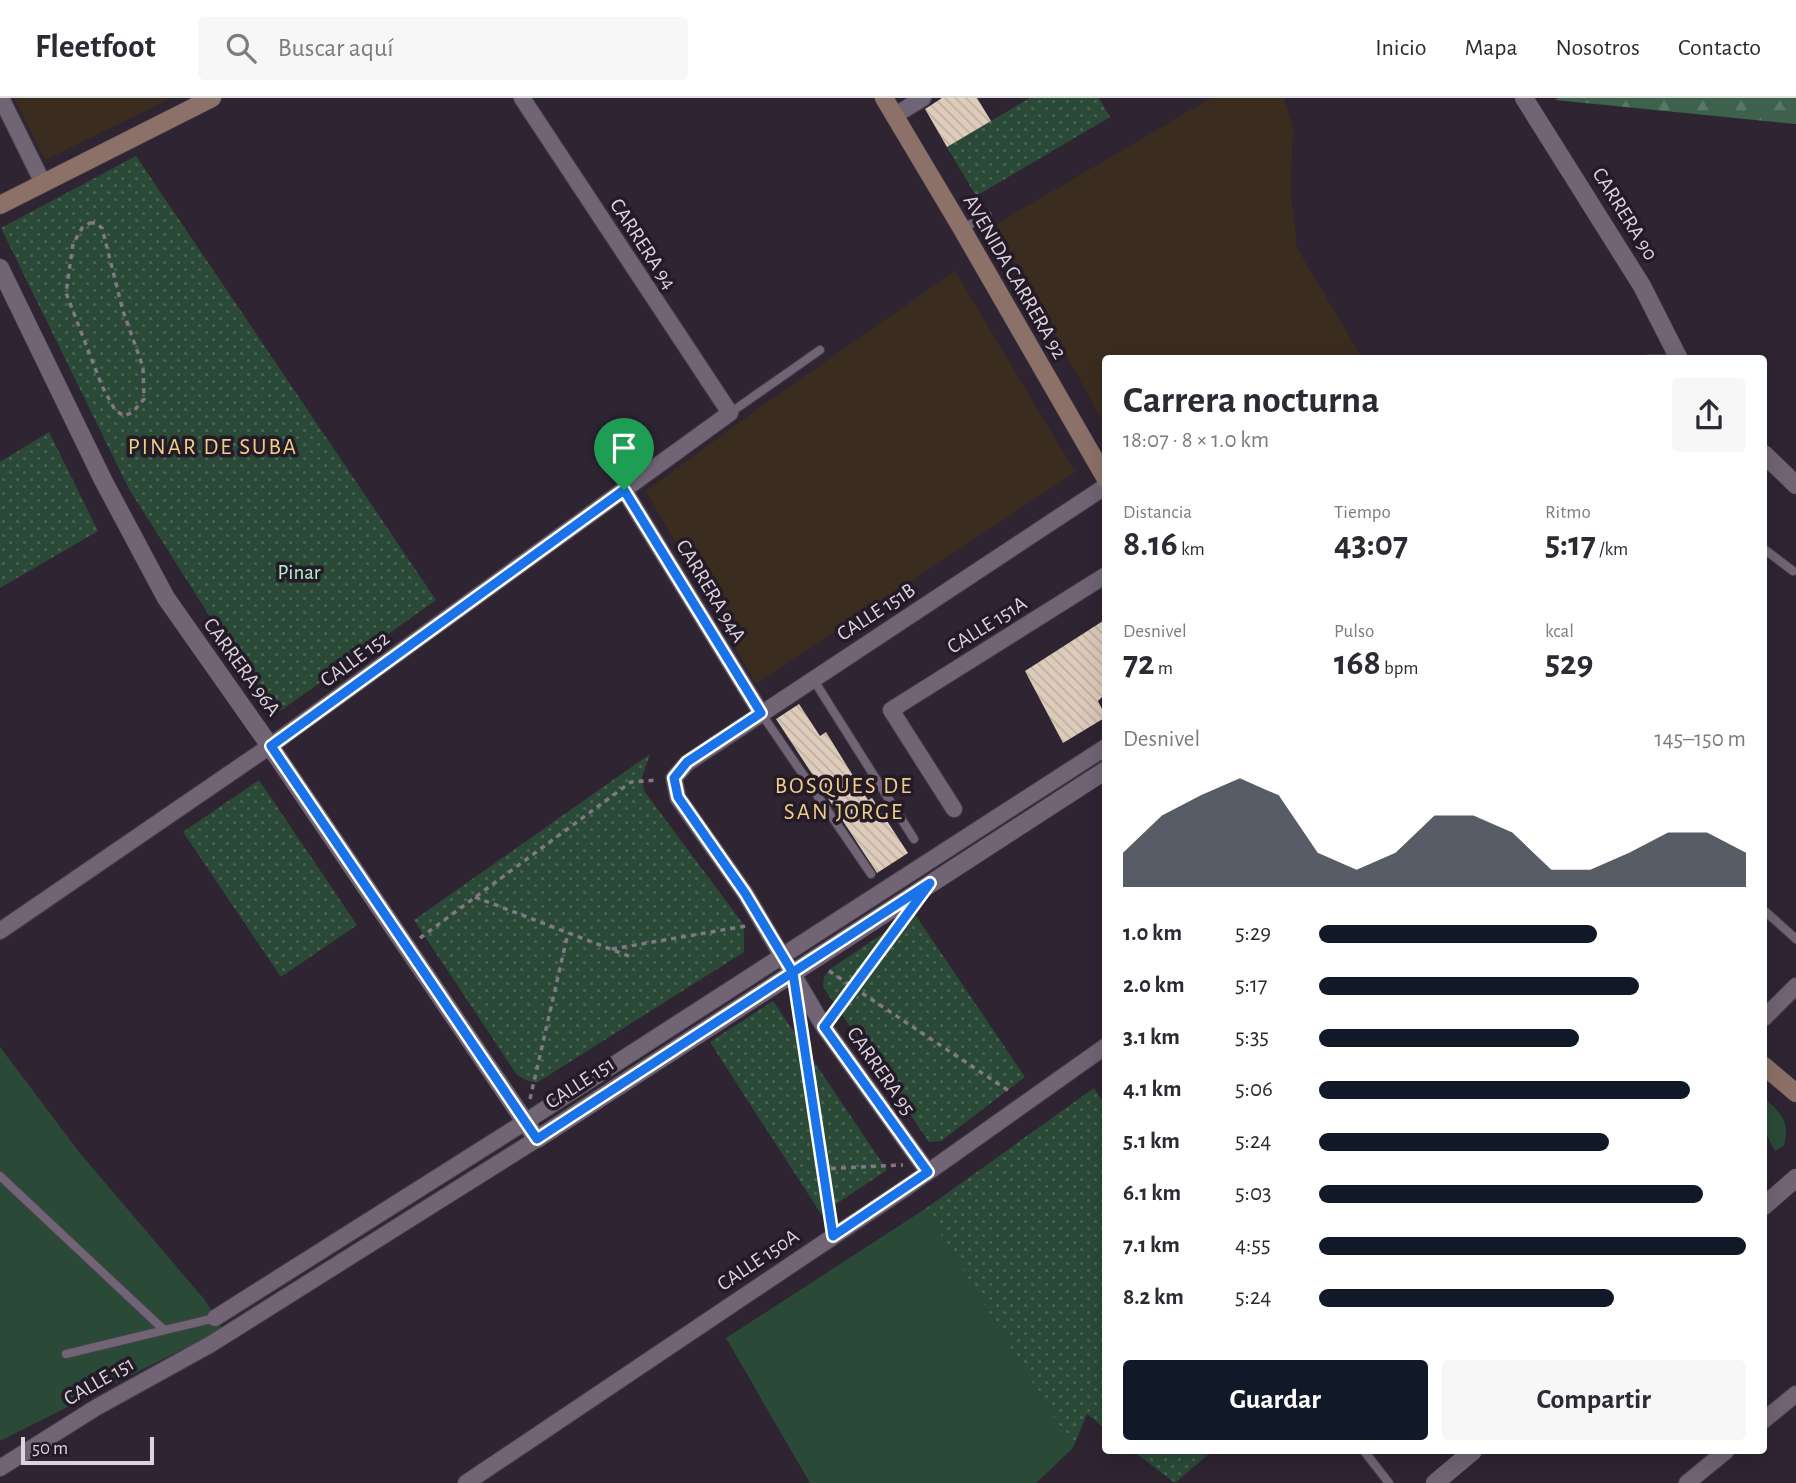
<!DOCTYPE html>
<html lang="es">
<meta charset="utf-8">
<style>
body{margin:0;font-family:"Alegreya Sans",sans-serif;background:#f7f7f7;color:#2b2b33;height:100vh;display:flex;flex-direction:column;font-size:26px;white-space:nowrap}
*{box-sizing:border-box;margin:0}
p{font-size:23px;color:#7c7c81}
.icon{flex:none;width:38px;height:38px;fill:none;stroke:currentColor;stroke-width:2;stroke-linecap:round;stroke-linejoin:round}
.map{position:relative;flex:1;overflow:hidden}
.sheet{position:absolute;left:1102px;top:257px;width:665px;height:1099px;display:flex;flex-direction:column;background:#fff;border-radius:7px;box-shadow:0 7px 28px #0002}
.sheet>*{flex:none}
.scale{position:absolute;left:21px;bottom:18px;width:133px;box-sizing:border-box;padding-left:7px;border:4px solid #dbd4de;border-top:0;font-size:19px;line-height:24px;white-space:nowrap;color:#dbd4de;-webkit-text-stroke:5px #251a28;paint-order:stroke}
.pin{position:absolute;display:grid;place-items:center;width:60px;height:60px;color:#fff;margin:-72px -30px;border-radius:50% 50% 50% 0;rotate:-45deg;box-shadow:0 0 7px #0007}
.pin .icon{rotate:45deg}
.round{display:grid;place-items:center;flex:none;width:74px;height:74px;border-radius:7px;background:#f7f7f7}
.headline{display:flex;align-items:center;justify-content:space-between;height:119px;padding:0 21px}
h1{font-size:38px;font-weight:700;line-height:52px}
.metrics{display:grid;grid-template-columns:repeat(3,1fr);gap:10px;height:119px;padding:7px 21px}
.metrics div{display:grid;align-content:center}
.metrics b{font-size:35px;font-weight:700}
.metrics small{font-size:19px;font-weight:400}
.metrics p{font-size:19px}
.chart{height:196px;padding:14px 21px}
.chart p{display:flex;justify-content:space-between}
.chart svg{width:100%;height:126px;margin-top:7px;fill:#111827;opacity:.7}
.button{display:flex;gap:14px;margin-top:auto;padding:14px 21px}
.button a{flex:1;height:80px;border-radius:7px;background:#111827;color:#fff;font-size:28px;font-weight:700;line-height:80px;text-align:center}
.button a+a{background:#f7f7f7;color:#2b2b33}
ul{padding:0 21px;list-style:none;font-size:23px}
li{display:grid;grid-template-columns:112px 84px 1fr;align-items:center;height:52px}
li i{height:18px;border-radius:9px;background:#111827}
header{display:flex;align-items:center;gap:42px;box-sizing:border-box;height:98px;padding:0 35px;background:#fff;border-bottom:2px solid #e1e1e2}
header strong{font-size:33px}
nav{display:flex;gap:38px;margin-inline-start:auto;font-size:24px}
.search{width:490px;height:63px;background:#f7f7f7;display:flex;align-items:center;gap:18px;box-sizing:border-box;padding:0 24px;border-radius:7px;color:#7c7c81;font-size:26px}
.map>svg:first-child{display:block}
</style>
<header>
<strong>Fleetfoot</strong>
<div class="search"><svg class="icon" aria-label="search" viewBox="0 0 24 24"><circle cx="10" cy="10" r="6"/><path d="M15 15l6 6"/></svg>Buscar aquí</div>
<nav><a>Inicio</a><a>Mapa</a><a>Nosotros</a><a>Contacto</a></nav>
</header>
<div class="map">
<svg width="1796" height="1385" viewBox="0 0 1796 1385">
<defs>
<pattern id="forest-firs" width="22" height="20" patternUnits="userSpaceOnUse" patternTransform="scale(1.75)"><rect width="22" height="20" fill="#3d614b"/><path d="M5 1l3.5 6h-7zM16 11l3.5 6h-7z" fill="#587764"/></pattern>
<pattern id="park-dots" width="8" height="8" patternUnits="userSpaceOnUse" patternTransform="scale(1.75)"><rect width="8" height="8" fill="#2a4a37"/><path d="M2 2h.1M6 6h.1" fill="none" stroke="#486354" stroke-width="1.8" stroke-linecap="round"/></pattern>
<pattern id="building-back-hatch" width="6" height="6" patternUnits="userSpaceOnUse" patternTransform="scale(1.75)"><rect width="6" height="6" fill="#deccbb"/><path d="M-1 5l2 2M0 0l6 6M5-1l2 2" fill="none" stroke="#bfb0a3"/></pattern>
</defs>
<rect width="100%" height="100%" fill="#2f2432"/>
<path fill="#3a2d1f" d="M14 0H172L45 62Z
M1211 0H1284L1293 28 1291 93 1297 150 1363 261H1106V330L1048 223 993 128Z
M955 173 1075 374 756 586 646 393 756 312Z"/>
<path fill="#2a4a37" d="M0 949 79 1054 204 1201 223 1231 0 1343Z
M1764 1000C1782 1016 1790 1023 1784 1048L1775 1053 1764 1032Z
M925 1111 1073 1350 1036 1385H810L726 1240Z"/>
<path fill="url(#forest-firs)" d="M1558 0H1796V26L1555 2Z"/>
<path fill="url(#park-dots)" d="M1030 0H1099L1110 19 976 98 947 49Z
M136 58 436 502 273 618 129 391 1 130Z
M49 334 98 433 0 490V364Z
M650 656 642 679 644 693 744 827V854L538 984 528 983 517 977 414 822Z
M259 682 357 827 281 879 183 734Z
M914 815 1025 979 941 1043 929 1044 823 889 824 879 830 871Z
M773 903 887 1072 821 1116 710 944Z
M1094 990 1106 1009V1331L1087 1316 1073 1350 925 1111Z
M1133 1353H1212L1175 1385Z"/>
<path fill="url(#building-back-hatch)" d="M942 0H977L991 23 947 49 925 11Z
M1106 521V585L1103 598 1098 603 1106 619 1063 645 1025 573Z
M799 606 820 638 826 634 868 702 872 700 908 755 877 775 776 621Z"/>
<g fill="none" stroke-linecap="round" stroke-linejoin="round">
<defs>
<path id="service" d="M962 131 987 117
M1649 261H1677
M730 315 820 252
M1764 451 1793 473
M813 581 914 741
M761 615 871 776
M1766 814 1796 841
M0 1078 164 1232
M66 1256 215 1220
M1364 1353 1389 1385"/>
<path id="minor" d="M1 0 43 85
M894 18 923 0
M624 392 761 615
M954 711 891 612 1106 477
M0 833 270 648 730 315 522 0
M1764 920 1796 888
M928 1074 824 929 745 795 678 700 674 680 687 665 1106 388
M215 1220 525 1024 1106 649
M1764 1322 1796 1296
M0 1370 97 1309 211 1246 537 1041
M466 1385 907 1089 1106 948
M1687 1385 1726 1353"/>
<path id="tertiary" d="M1524 0 1642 188 1679 261
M0 170 103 382 166 500 270 648 537 1041 1106 672
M1764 356 1796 387
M1764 1108 1796 1080
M1435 1385 1473 1353"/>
<path id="secondary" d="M884 0 962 131 1106 381
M0 107 212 0
M1764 968 1796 995"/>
</defs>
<use href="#service" stroke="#4a414d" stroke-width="10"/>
<use href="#minor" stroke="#4a414d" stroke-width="18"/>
<use href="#tertiary" stroke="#4a414d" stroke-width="19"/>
<use href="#secondary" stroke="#4a414d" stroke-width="19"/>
<path stroke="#817884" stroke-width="3.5" stroke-dasharray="5 5" stroke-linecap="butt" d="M90 125H96L102 130 123 213 143 269 144 301 133 314 124 318 115 312 102 288 66 195 73 146 82 130Z
M475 799 631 859
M420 840 631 684 658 682
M612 851 746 828
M829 873 1012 995
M834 916 900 827
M800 922 830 1122
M530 1001 568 835
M821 1071 903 1067"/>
<use href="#service" stroke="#706475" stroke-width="8"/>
<use href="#minor" stroke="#706475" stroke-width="16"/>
<use href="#tertiary" stroke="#706475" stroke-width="18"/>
<use href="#secondary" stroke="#8c7168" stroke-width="18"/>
</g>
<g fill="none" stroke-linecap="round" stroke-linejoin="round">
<defs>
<path id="route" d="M624 392 761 615 687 664 674 680 678 699 745 795 793 875 833 1138 928 1074 824 929 930 785C799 871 668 956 537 1041L271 648 624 392"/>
</defs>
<use href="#route" stroke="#fff" stroke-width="14"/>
<use href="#route" stroke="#1a73e8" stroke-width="9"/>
</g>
<g text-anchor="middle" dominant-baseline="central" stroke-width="7" stroke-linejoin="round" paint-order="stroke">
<g font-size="21" fill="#dbd4de" stroke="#251a28">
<text transform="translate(1625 116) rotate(58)">CARRERA 90</text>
<text transform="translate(643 146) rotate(57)">CARRERA 94</text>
<text transform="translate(1015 179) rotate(60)">AVENIDA CARRERA 92</text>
<text transform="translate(711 493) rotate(59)">CARRERA 94A</text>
<text transform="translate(876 514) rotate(-33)">CALLE 151B</text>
<text transform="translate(987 527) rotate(-32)">CALLE 151A</text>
<text transform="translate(355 561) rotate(-36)">CALLE 152</text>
<text transform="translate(242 569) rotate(54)">CARRERA 96A</text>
<text transform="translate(881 973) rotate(55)">CARRERA 95</text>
<text transform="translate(580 985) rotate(-33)">CALLE 151</text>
<text transform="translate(758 1162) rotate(-34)">CALLE 150A</text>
<text transform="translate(99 1283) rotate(-30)">CALLE 151</text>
</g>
<g font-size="21" fill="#b1f1c9" stroke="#251a28">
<text x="299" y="474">Pinar</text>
</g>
<g font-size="23" letter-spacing="2" fill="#edd084" stroke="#251a28">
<text x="213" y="349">PINAR DE SUBA</text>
<text x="844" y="688">BOSQUES DE<tspan x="844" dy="26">SAN JORGE</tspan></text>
</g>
</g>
</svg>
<div class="scale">50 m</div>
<div class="pin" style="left:624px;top:392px;background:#1e9e55"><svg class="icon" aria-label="arrive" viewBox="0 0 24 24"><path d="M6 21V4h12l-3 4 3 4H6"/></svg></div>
<section class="sheet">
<div class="headline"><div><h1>Carrera nocturna</h1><p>18:07 · 8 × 1.0 km</p></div><a class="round"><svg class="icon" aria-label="share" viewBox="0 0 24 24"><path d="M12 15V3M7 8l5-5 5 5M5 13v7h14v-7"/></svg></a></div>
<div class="metrics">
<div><p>Distancia</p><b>8.16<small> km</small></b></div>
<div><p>Tiempo</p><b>43:07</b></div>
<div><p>Ritmo</p><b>5:17<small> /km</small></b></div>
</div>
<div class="metrics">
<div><p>Desnivel</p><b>72<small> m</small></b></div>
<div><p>Pulso</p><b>168<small> bpm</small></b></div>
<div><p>kcal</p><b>529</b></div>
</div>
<div class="chart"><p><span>Desnivel</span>145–150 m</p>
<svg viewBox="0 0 160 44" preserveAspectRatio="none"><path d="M0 44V32L10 19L20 12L30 6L40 12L50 32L60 38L70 32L80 19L90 19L100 25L110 38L120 38L130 32L140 25L150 25L160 32V44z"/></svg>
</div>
<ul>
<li><b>1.0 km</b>5:29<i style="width:65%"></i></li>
<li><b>2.0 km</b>5:17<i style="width:75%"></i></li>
<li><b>3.1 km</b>5:35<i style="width:61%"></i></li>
<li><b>4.1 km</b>5:06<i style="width:87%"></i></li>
<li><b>5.1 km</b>5:24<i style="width:68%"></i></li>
<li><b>6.1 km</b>5:03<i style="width:90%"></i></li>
<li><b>7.1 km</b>4:55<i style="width:100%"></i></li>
<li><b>8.2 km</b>5:24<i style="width:69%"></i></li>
</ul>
<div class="button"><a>Guardar</a><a>Compartir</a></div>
</section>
</div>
